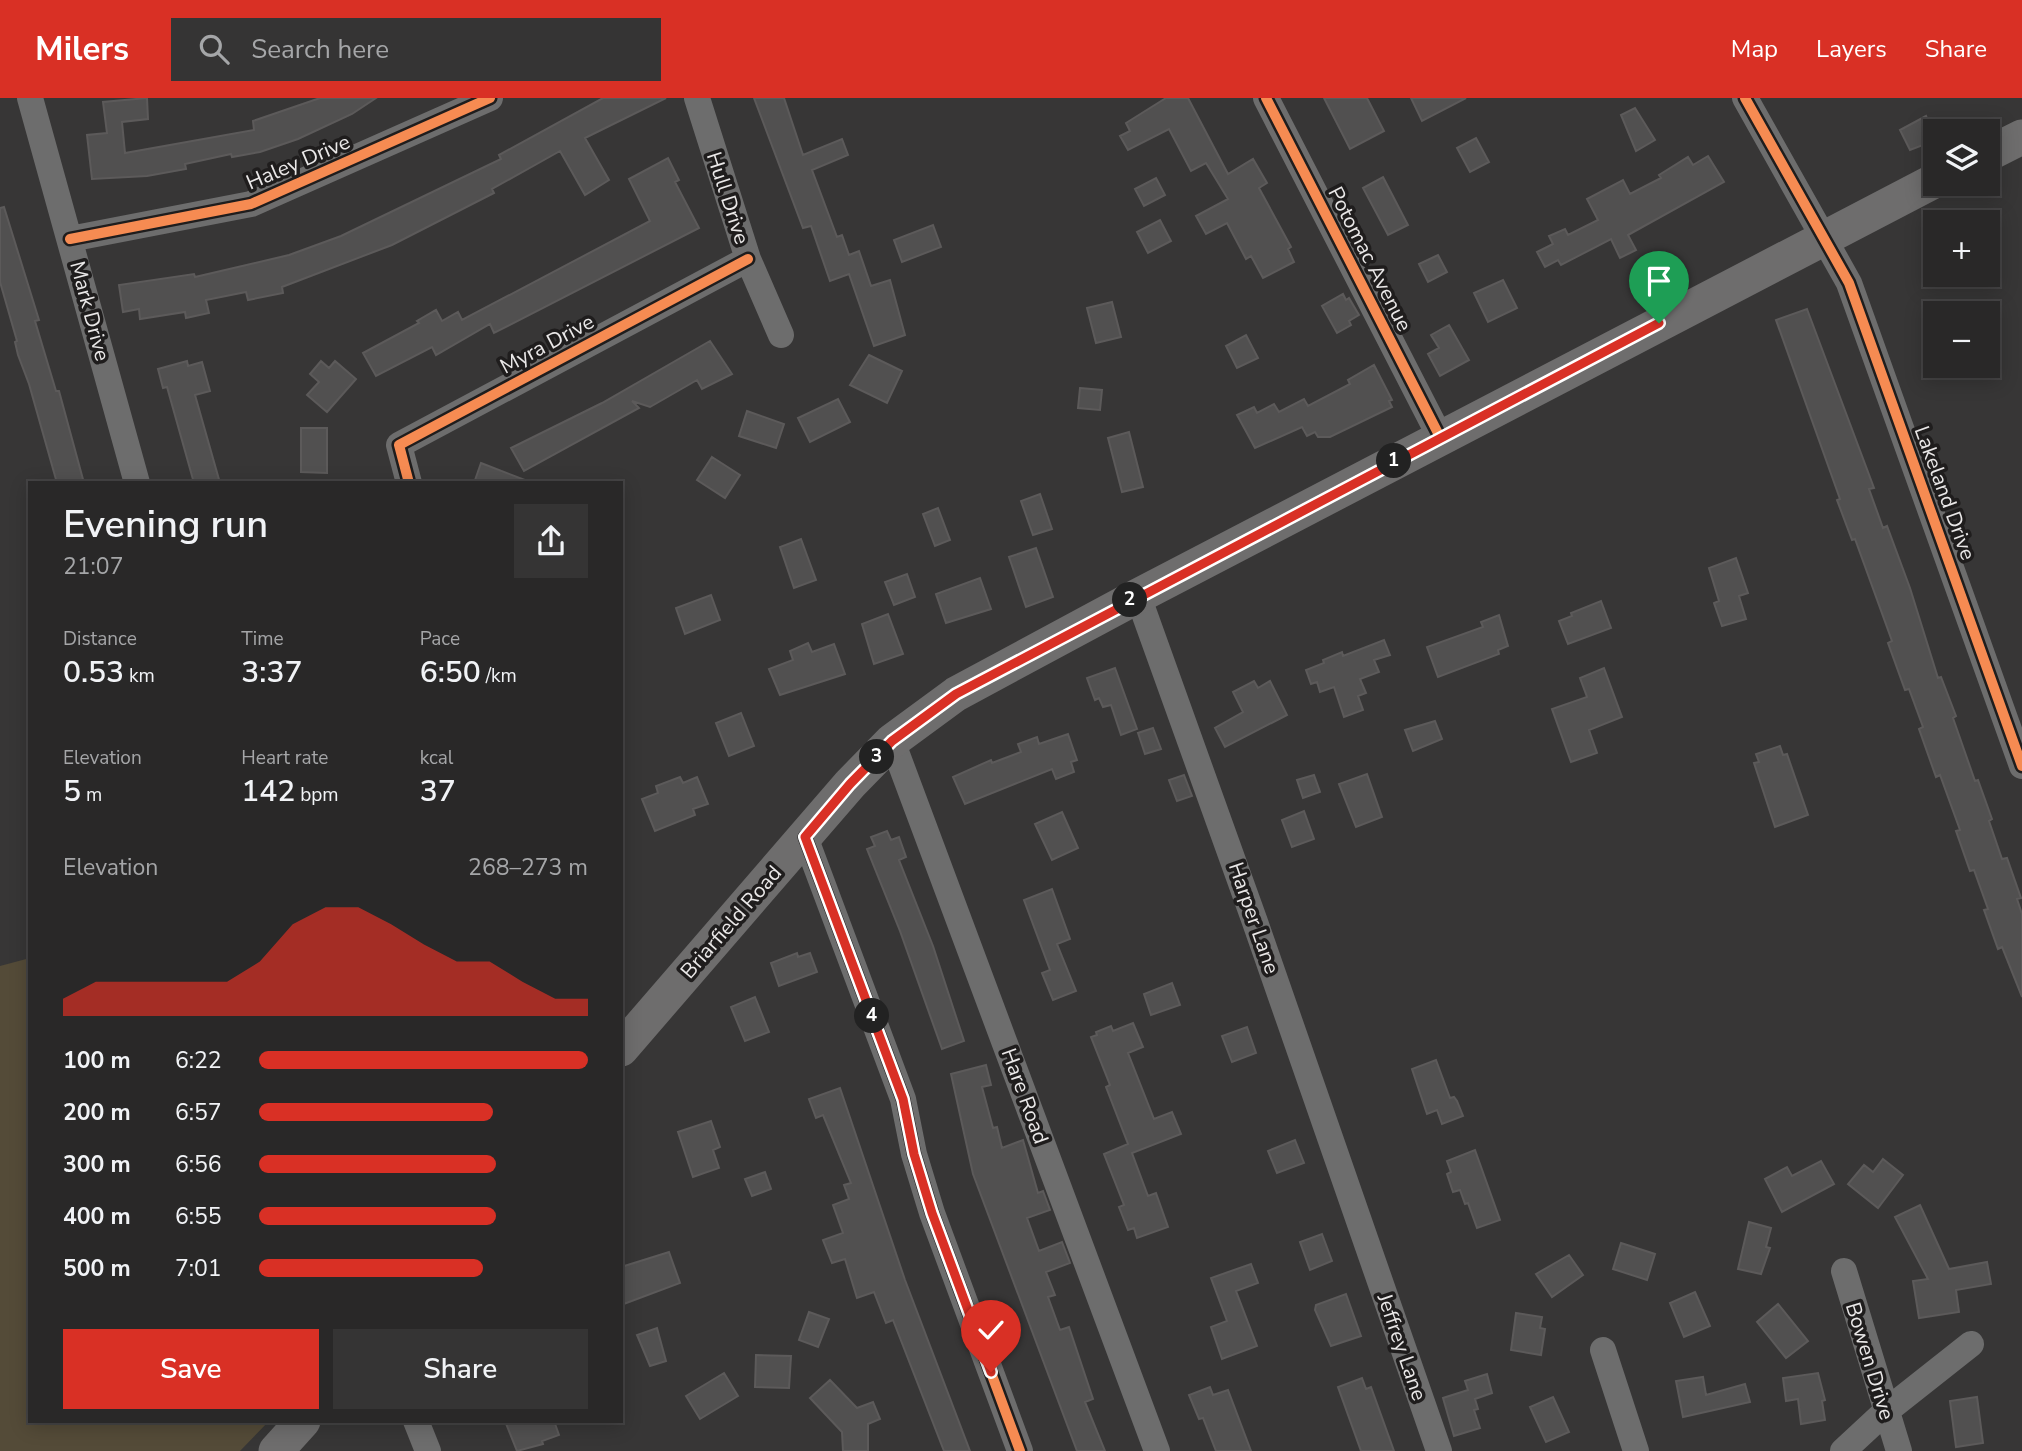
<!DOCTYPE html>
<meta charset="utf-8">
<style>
body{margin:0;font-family:"Nunito Sans",sans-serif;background:#353434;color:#f1f3f6;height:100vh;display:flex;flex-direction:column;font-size:26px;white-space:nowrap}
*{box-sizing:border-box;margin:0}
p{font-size:23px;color:#a5a6a8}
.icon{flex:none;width:38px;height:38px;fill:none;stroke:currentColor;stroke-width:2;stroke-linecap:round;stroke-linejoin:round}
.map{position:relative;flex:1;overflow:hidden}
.details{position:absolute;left:28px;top:383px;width:595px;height:942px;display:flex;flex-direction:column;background:#292828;border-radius:0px;box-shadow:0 4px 18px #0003,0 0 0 2px #454445}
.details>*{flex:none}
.fabs{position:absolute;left:1923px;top:21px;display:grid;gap:14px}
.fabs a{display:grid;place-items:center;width:77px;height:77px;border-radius:0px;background:#292828;box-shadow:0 4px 18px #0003,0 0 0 2px #454445;font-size:35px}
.pin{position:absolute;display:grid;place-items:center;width:60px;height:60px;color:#fff;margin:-72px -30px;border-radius:50% 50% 50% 0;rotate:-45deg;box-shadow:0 0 7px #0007}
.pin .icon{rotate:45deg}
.km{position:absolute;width:35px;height:35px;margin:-18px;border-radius:50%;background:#222;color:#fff;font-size:19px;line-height:35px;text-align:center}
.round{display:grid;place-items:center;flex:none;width:74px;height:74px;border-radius:0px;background:#353434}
.head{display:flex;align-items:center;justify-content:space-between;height:119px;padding:0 35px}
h1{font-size:38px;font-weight:600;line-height:52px}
.stats{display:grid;grid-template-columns:repeat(3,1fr);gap:10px;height:119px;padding:7px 35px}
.stats div{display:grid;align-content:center}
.stats b{font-size:30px;font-weight:600}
.stats small{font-size:19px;font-weight:400}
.stats p{font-size:19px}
.chart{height:196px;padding:14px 35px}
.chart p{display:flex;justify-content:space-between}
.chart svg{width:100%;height:126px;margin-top:7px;fill:#d93025;opacity:.7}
.cta{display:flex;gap:14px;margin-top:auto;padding:14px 35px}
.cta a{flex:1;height:80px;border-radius:0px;background:#d93025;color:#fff;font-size:28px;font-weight:600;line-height:80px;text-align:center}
.cta a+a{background:#353434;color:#f1f3f6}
ul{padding:0 35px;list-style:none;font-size:23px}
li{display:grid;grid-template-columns:112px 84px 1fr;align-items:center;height:52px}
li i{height:18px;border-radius:9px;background:#d93025}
header{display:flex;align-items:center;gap:42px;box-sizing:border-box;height:98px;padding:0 35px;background:#d93025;color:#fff}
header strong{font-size:33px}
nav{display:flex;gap:38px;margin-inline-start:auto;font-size:24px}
.search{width:490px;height:63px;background:#353434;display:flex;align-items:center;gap:18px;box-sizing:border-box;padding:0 24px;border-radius:0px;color:#a5a6a8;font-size:26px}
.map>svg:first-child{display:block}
</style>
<header>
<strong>Milers</strong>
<div class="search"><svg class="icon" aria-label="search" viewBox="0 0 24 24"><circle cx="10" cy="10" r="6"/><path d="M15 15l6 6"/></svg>Search here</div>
<nav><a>Map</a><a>Layers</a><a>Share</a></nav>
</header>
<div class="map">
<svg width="2022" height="1353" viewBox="0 0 2022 1353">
<rect width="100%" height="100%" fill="#373636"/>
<path fill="#544b38" d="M30 860V1323H269L240 1353H0V868Z"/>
<path fill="#515050" stroke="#5c5a5a" stroke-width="2" d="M147 0 148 21 122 24 125 55 254 32 253 23 320 0H376L352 16 298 41 260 54 232 59 231 56 185 66 186 71 147 78 92 81 87 37 107 35 103 4Z
M603 0H666L585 40 609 82 585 97 560 53 492 91 494 95 392 147 282 189 283 195 248 202 246 194 206 202 209 215 186 220 185 214 140 221 139 211 123 214 119 187 194 176 195 179 289 157 341 138 501 61 499 57Z
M754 0H784L803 57 842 41 848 57 812 72 837 139 842 137 849 157 859 153 871 188 890 182 905 237 874 248 849 176 830 183 811 128 803 130Z
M1166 0H1188L1228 76 1253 61 1267 85 1259 90 1291 149 1288 151 1294 164 1263 180 1251 158 1246 161 1227 125 1206 136 1196 118 1228 101 1206 65 1191 73 1169 31 1128 52 1120 38 1130 33 1126 25Z
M1324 0H1367L1384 33 1350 51Z
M1411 0H1466L1422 23Z
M1635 10 1655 42 1636 53 1621 17Z
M1926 18 1936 42 1910 52 1900 32Z
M1476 40 1489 64 1470 74 1457 50Z
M1708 58 1724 84 1628 137 1636 152 1620 160 1611 141 1561 167 1558 162 1545 169 1537 154 1553 146 1549 138 1565 131 1568 137 1598 122 1587 101 1623 82 1630 96 1661 80 1659 77 1688 59 1693 67Z
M668 60 679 82 675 84 699 130 494 235 490 226 436 257 432 249 376 278 363 255 419 225 417 223 436 212 442 223 458 214 462 222 650 123 629 81Z
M1383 79 1408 127 1388 137 1363 90Z
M1156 80 1165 97 1144 108 1135 91Z
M4 109 39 222 35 223 56 293H59L84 385H57L29 286 18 257 15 244 17 243 0 184V110Z
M1160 122 1171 143 1148 155 1137 134Z
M933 127 941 149 902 164 894 142Z
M1438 157 1447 174 1428 184 1419 166Z
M1503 182 1517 210 1488 224 1474 195Z
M1343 196 1346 202 1349 200 1359 217 1349 223 1351 227 1337 235 1322 208Z
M1112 204 1121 239 1096 245 1087 210Z
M1807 211 1874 390 1869 391 1883 430 1887 428 1910 490 1938 580 1941 579 1956 618 1953 620 1975 683 1978 682 1992 721 1989 723 2002 761 2007 760 2021 800 2017 801 2022 816V899L2002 849 1998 851 1984 812 1988 811 1974 772 1970 773 1956 733 1960 732 1940 677 1936 679 1919 631 1923 629 1909 591 1905 592 1888 545 1892 543 1855 441 1852 442 1837 402 1840 401 1776 222Z
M1449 227 1469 262 1440 278 1428 256 1439 250 1431 237Z
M1246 237 1258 260 1237 270 1226 248Z
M710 243 732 276 702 291 697 282 650 309 632 303 639 310 524 373 511 350 602 305Z
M869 257 902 273 887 305 850 287Z
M187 263 188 268 202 264 210 293 195 297 220 385H194L167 289 163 290 158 271Z
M321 263 329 270 335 263 356 281 327 314 307 297 319 284 310 276Z
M1374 267 1392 302 1389 303 1392 309 1330 339H1318L1315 334 1307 338 1302 329 1255 350 1237 317 1254 309 1257 315 1274 306 1279 314 1304 301 1308 308 1350 286 1348 282Z
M1080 290 1102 292 1100 312 1078 310Z
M838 301 850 324 810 344 798 320Z
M747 313 784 326 776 350 739 338Z
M301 330H327V375L301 374Z
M1129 334 1143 389 1122 394 1108 340Z
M712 359 740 377 725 400 697 382Z
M481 365 530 384V385H474Z
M1040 396 1052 431 1033 437 1021 403Z
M938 410 950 442 935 448 923 416Z
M801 441 816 482 794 490 780 449Z
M1036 450 1053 499 1026 509 1009 459Z
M1736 460 1748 495 1739 498 1746 521 1722 528 1714 505 1719 503 1709 470Z
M907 476 915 499 894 507 885 484Z
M980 480 991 511 946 525 936 496Z
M711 497 720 522 685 536 676 510Z
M1601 503 1611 530 1568 546 1559 523 1572 518 1571 515Z
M888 516 903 556 874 566 862 526Z
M1499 517 1508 548 1498 552 1499 556 1438 579 1427 549 1483 529 1481 524Z
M1384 542 1390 557 1374 562 1379 574 1360 581 1366 595 1358 598 1363 612 1344 619 1334 589 1320 594 1317 584 1311 586 1306 572 1324 565 1323 562 1342 554 1343 558Z
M808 545 812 554 834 546 845 576 780 597 769 571 793 562 790 553Z
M1115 570 1137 631 1121 637 1111 607 1103 609 1099 600 1095 602 1087 580Z
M1604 570 1622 619 1589 632 1597 655 1571 664 1552 611 1587 599 1580 580Z
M1254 583 1258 590 1270 583 1287 617 1225 649 1215 630 1243 614 1233 594Z
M741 615 754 648 729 658 716 625Z
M1435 623 1442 641 1413 653 1405 632Z
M1153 630 1161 651 1145 656 1138 635Z
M1068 636 1077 662 1071 664 1074 674 1056 681 1052 671 965 706 953 679 991 662 992 665 1021 654 1018 646 1037 639 1039 646Z
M1780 648 1783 657 1787 656 1808 717 1775 729 1754 665 1759 664 1756 656Z
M1367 676 1382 719 1356 729 1339 686Z
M1184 677 1192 698 1177 703 1169 682Z
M1314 677 1320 694 1303 700 1297 682Z
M680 679 683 685 697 679 708 706 693 711 695 717 655 733 642 701 658 695 656 688Z
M1304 713 1314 741 1292 749 1282 722Z
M1062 714 1078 750 1052 762 1035 726Z
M887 733 891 742 899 739 906 759 899 762 933 848 964 943 942 951 900 833 867 751 875 748 871 739Z
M1052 791 1070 841 1057 846 1076 893 1053 902 1042 875 1050 872 1024 802Z
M797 855 798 859 810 855 817 874 779 888 771 865Z
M1172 885 1180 907 1151 917 1144 896Z
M755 899 769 934 745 943 731 909Z
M1133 925 1143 949 1128 955 1154 1021 1172 1014 1181 1036 1132 1055 1148 1098 1156 1095 1168 1129 1137 1140 1134 1130 1128 1132 1119 1109 1124 1107 1104 1056 1128 1046 1106 989 1110 987 1091 939 1097 937 1096 934 1111 928 1113 933Z
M1247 929 1256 955 1232 964 1222 938Z
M1436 962 1450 1000 1454 999 1457 1003 1463 1018 1442 1026 1437 1012 1427 1016 1412 971Z
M986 967 991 987 982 989 993 1030 997 1029 1002 1050 1023 1042 1038 1095 1043 1093 1050 1112 1027 1120 1039 1153 1062 1144 1070 1165 1046 1174 1055 1197 1048 1199 1060 1232 1069 1229 1093 1301 1085 1304 1105 1353H1077L973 1076 951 976Z
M840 990 905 1182 970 1353H944L893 1222 886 1225 874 1194 857 1200 845 1161 832 1165 823 1142 843 1135 833 1107 849 1101 844 1087 851 1085 823 1017 816 1020 809 1001Z
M711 1023 720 1049 713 1052 719 1070 693 1079 678 1034Z
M1295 1042 1304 1065 1277 1075 1268 1053Z
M1475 1052 1500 1122 1477 1130 1468 1105 1465 1106 1460 1092 1453 1094 1447 1076 1451 1074 1447 1063Z
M1883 1061 1903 1077 1878 1110 1848 1086 1864 1067 1873 1074Z
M1821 1063 1834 1086 1782 1114 1765 1081 1787 1069 1792 1078Z
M765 1074 771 1091 752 1098 745 1081Z
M1920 1107 1949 1171 1987 1164 1991 1186 1956 1192 1959 1214 1919 1220 1913 1183 1928 1181 1895 1119Z
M1749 1124 1771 1130 1766 1149 1770 1150 1761 1176 1738 1171Z
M1322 1136 1332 1163 1310 1172 1300 1144Z
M1621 1145 1655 1156 1647 1182 1613 1171Z
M669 1154 680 1185 621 1207V1169Z
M1569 1157 1583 1177 1552 1199 1536 1176Z
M1251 1166 1258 1185 1236 1193 1257 1248 1222 1261 1211 1229 1227 1223 1211 1180Z
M1695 1194 1710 1228 1684 1239 1670 1205Z
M1346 1196 1361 1238 1331 1248 1315 1212 1316 1207Z
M1778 1206 1808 1243 1786 1260 1757 1224Z
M809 1214 829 1221 818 1249 799 1242Z
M1516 1215 1542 1219 1540 1230 1545 1231 1541 1257 1511 1252Z
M657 1230 666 1263 650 1268 637 1237Z
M756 1257 791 1258 789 1290 755 1289Z
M724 1275 738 1298 700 1321 686 1298Z
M1818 1275 1825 1302 1822 1303 1825 1322 1801 1326 1798 1301 1786 1303 1783 1280Z
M1487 1276 1492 1295 1475 1301 1478 1311 1474 1312 1480 1330 1454 1338 1443 1300 1468 1292 1465 1283Z
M1703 1279 1706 1297 1745 1286 1750 1304 1683 1319 1676 1283Z
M1362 1280 1366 1291 1371 1289 1394 1353H1361L1338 1289Z
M830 1282 857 1310 873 1304 880 1321 868 1326V1353H843L842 1334 810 1300Z
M1210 1289 1213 1297 1228 1292 1251 1353H1216L1203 1320 1199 1321 1189 1297Z
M1553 1299 1569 1334 1546 1344 1530 1309Z
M1977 1299 1983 1345 1956 1349 1950 1303Z
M505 1323H554L559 1337 542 1343 543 1346 517 1353Z"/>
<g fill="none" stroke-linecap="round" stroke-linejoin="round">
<path stroke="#6d6d6d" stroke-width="26" d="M30 0 137 385
M697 0 748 161 781 237
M1266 0 1440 339
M1745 0 1849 185 2022 668
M70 141 251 106 490 0
M409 385 399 347 748 161
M1138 498 1255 824 1439 1353
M892 643 1157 1353
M805 739 903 1001 914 1056 932 1115 1020 1353
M1844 1173 1899 1353
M1603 1252 1636 1353
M416 1323 428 1353
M1843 1353 1885 1314 1971 1246"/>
<path stroke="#6e6d6d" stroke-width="35" d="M1988 56 2022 39
M621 951 850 686 892 643 956 596 1138 498 1936 82
M276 1353 303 1323"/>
<defs>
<path id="cycleway" d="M1266 0 1440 339
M1745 0 1849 185 2022 668
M70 141 251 106 490 0
M409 385 399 347 748 161
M805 739 903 1001 914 1056 932 1115 1020 1353"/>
</defs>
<use href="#cycleway" stroke="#1f1d1d" stroke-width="15"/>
<use href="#cycleway" stroke="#f68b52" stroke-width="10"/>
</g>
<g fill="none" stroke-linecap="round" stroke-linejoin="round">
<defs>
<path id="route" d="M991 1274 932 1115 914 1056 903 1001 805 739 850 686 892 643 956 596 1659 225"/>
</defs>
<use href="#route" stroke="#fff" stroke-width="14"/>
<use href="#route" stroke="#d93025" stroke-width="9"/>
</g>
<g text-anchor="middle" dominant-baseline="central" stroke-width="7" stroke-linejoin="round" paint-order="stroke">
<g font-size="21" fill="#eae8e8" stroke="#1f1d1d">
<text transform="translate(298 64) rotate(-23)">Haley Drive</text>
<text transform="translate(728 100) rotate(72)">Hull Drive</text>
<text transform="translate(1370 161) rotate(63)">Potomac Avenue</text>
<text transform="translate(90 213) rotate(75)">Mark Drive</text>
<text transform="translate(547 246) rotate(-28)">Myra Drive</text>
<text transform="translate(1945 395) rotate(70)">Lakeland Drive</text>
<text transform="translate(1254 820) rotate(71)">Harper Lane</text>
<text transform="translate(731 824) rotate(-49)">Briarfield Road</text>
<text transform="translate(1025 998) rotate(70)">Hare Road</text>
<text transform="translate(1402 1249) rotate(71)">Jeffrey Lane</text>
<text transform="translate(1870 1263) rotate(73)">Bowen Drive</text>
</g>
</g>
</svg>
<div class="fabs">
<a><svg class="icon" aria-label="layers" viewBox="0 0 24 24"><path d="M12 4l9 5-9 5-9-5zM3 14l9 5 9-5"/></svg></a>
<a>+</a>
<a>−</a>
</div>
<div class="pin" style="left:1659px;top:225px;background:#1e9e55"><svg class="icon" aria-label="arrive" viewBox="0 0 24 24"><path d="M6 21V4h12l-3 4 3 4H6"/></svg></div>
<div class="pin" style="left:991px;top:1274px;background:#d93025"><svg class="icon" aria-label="check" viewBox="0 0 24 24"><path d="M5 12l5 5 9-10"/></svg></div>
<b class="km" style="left:1394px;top:363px">1</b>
<b class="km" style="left:1130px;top:502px">2</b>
<b class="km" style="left:877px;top:659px">3</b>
<b class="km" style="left:872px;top:918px">4</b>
<section class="details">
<div class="head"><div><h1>Evening run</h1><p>21:07</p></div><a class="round"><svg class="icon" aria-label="share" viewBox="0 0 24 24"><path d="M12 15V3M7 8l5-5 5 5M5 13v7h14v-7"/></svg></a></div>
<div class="stats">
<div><p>Distance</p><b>0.53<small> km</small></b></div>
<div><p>Time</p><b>3:37</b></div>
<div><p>Pace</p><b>6:50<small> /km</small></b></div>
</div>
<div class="stats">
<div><p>Elevation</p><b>5<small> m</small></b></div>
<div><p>Heart rate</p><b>142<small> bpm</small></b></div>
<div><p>kcal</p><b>37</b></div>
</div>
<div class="chart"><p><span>Elevation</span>268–273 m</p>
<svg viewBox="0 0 160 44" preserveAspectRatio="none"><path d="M0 44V38L10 32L20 32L30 32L40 32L50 32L60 25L70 12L80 6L90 6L100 12L110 19L120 25L130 25L140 32L150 38L160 38V44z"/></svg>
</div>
<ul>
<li><b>100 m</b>6:22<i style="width:100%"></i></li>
<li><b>200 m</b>6:57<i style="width:71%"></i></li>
<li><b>300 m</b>6:56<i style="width:72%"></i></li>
<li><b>400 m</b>6:55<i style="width:72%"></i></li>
<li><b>500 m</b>7:01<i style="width:68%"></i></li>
</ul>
<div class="cta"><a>Save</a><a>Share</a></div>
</section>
</div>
